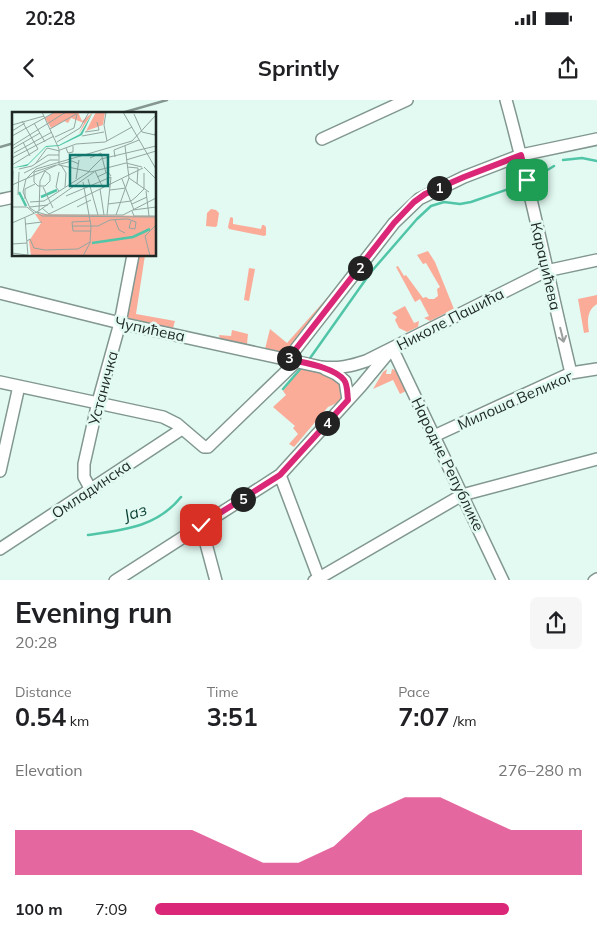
<!DOCTYPE html>
<meta charset="utf-8">
<style>
body{margin:0;font-family:Mulish,sans-serif;background:#f6f6f6;color:#202124;height:100vh;display:flex;flex-direction:column;font-size:19px;white-space:nowrap}
*{box-sizing:border-box;margin:0}
p{font-size:16px;color:#757577}
.icon{flex:none;width:28px;height:28px;fill:none;stroke:currentColor;stroke-width:2;stroke-linecap:round;stroke-linejoin:round}
.map{position:relative;height:480px;overflow:hidden}
.panel{display:flex;flex-direction:column;background:#fff;flex:1}
.panel>*{flex:none}
.pin{position:absolute;display:grid;place-items:center;width:42px;height:42px;color:#fff;margin:-21px;border-radius:10px;box-shadow:0 2px 8px #0006}
.km{position:absolute;width:25px;height:25px;margin:-12px;border-radius:50%;background:#222;color:#fff;font-size:14px;line-height:25px;text-align:center}
.round{display:grid;place-items:center;flex:none;width:52px;height:52px;border-radius:8px;background:#f6f6f6}
.overview{display:flex;align-items:center;justify-content:space-between;height:85px;padding:0 15px}
h1{font-size:28px;font-weight:700;line-height:38px}
.metrics{display:grid;grid-template-columns:repeat(3,1fr);gap:8px;height:85px;padding:5px 15px}
.metrics div{display:grid;align-content:center}
.metrics b{font-size:25px;font-weight:700}
.metrics small{font-size:14px;font-weight:400}
.metrics p{font-size:14px}
.chart{height:140px;padding:10px 15px}
.chart p{display:flex;justify-content:space-between}
.chart svg{width:100%;height:90px;margin-top:5px;fill:#db2777;opacity:.7}
ul{padding:0 15px;list-style:none;font-size:16px}
li{display:grid;grid-template-columns:80px 60px 1fr;align-items:center;height:38px}
li i{height:12px;border-radius:6px;background:#db2777}
.status{display:flex;justify-content:space-between;align-items:center;height:35px;padding:0 25px;background:#fff;direction:ltr}
.status svg{height:14px;fill:currentColor}
header{display:flex;justify-content:space-between;align-items:center;height:65px;padding:0 15px;background:#fff;font-size:22px;font-weight:700}
.map>svg:first-child{display:block}
</style>
<div class="status"><b>20:28</b><svg viewBox="0 0 49 12"><path d="M0 12V9h3v3zM5 12V6h3v6zM10 12V3h3v9zM15 12V0h3v12zM26 1h20v11H26zM47 4h2v5h-2z"/></svg></div>
<header><svg class="icon" aria-label="back" viewBox="0 0 24 24"><path d="M15 5l-7 7 7 7"/></svg>Sprintly<svg class="icon" aria-label="share" viewBox="0 0 24 24"><path d="M12 15V3M7 8l5-5 5 5M5 13v7h14v-7"/></svg></header>
<div class="map">
<svg width="597" height="481" viewBox="0 0 597 481">
<rect width="100%" height="100%" fill="#e2faf2"/>
<path fill="#faac99" d="M211 109 216 110 219 113 217 126 215 127 206 126 207 113Z
M231 117 233 118V124L261 129 262 125H264L266 127V135L264 136 229 129 228 127 230 118Z
M428 151 435 162 454 209 430 221 424 218 429 216 420 199 415 202 396 167 398 166 404 176 406 175 423 198 426 197 429 199H434L438 196 437 189 440 187 426 163 423 164 417 155Z
M138 155H145L136 214 175 221 173 228 128 218 127 215Z
M249 168 255 169 249 201 244 200Z
M349 173 286 255 265 249 270 229 287 243Z
M597 195V204C587 210 587 221 589 232L584 233 578 199Z
M405 206 414 223 419 221 418 227 407 232 399 228 395 220 397 217 392 213Z
M232 230 248 234 247 244 220 239 219 235 231 236Z
M310 267 339 282 341 298 337 303 328 307 294 347 289 344 298 334 293 328 295 326 273 307 286 295 283 291 300 268Z
M387 269 386 274H391L392 269 395 270 406 291 400 294 393 280 373 289 383 272Z"/>
<g fill="none" stroke-linecap="round" stroke-linejoin="round">
<path stroke="#51c5a7" stroke-width="2.5" d="M563 60 582 58 597 61
M533 79 554 66
M308 261 371 172 417 119 431 106 444 102 460 104 471 102 520 85
M283 289 302 267
M88 435C124 430 157 427 181 397"/>
<defs>
<path id="minor" d="M506 0C531 90 549 182 571 273
M322 39 407 0
M0 100 14 97
M0 193 120 223 321 267C338 269 351 266 366 261L546 171 597 160
M392 248 503 481
M288 259 394 123 419 99 464 77 521 55 597 39
M325 269 336 274 345 281 348 300
M0 282 163 317 177 324 204 347H208L297 261
M434 336 571 273 597 269
M0 371 19 286
M280 375 320 481
M91 390 84 377V364L98 302 120 223 133 155
M201 425 216 481
M0 449 182 329
M115 481 280 375 361 286 390 251
M314 481 462 395 597 359
M594 481 597 479"/>
</defs>
<use href="#minor" stroke="#819790" stroke-width="14"/>
<use href="#minor" stroke="#fff" stroke-width="11"/>
<path stroke="#869792" stroke-width="2.5" d="M118 14 167 0
M0 47 14 43"/>
</g>
<defs><path id="oneway-shaft" d="M-6 0H5M1.5-3L5.5 0L1.5 3" fill="none" stroke-width="1.6" stroke-linecap="round" stroke-linejoin="round" transform="scale(1.25)"/></defs>
<use stroke="#9a9e9c" href="#oneway-shaft" transform="translate(562 235) rotate(76)"/>
<g fill="none" stroke-linecap="round" stroke-linejoin="round">
<defs>
<path id="route" d="M201 425 280 375 348 300C347 294 348 285 344 280 334 267 304 263 288 259L394 123 414 102 425 94 464 77 521 55 527 80"/>
</defs>
<use href="#route" stroke="#fff" stroke-width="10"/>
<use href="#route" stroke="#db2777" stroke-width="6"/>
</g>
<g text-anchor="middle" dominant-baseline="central" stroke-width="5" stroke-linejoin="round" paint-order="stroke">
<g font-size="15" fill="#1e2724" stroke="#e2faf2">
<text transform="translate(546 166) rotate(77)">Караџићева</text>
<text transform="translate(450 219) rotate(-27)">Николе Пашића</text>
<text transform="translate(150 229) rotate(12)">Чупићева</text>
<text transform="translate(103 288) rotate(-75)">Устаничка</text>
<text transform="translate(515 300) rotate(-24)">Милоша Великог</text>
<text transform="translate(448 364) rotate(64)">Народне Републике</text>
<text transform="translate(91 389) rotate(-34)">Омладинска</text>
</g>
<g font-size="16" font-style="italic" fill="#053c30" stroke="#e2faf2">
<text transform="translate(135 412) rotate(-18)">Јаз</text>
</g>
</g>
<g transform="translate(12 12)">
<rect width="144" height="144" fill="#e2faf2"/>
<path d="M43 0H66L70 9 81 0 66 23 72 11 59 6 56 11 52 9 39 16 33 6ZM84 0H93L91 13 74 19ZM23 102 144 104V144H19L17 129 29 111Z" fill="#faac99"/>
<path d="M81 0 70 23 47 34 34 35 15 54 0 56 16 52 34 34 47 33 68 22Z" fill="#51c5a7"/>
<path fill="none" stroke="#51c5a7" stroke-width="2.5" d="M7 80 14 94M29 85 45 78M80 131 121 125 138 117"/>
<path fill="none" stroke="#94a6a0" stroke-width="1" d="M30 0 47 37V52M94 0 92 13 95 29M111 0 144 57M122 2 130 20 143 23 144 17M144 3 120 29 24 57 14 67 11 80 18 96 30 104 144 105M22 11 33 30M0 13 32 4M38 17 64 2M0 19 13 11M73 20 87 18 85 10M0 24 43 0M70 24 92 20M43 25 62 16 65 2M11 30 18 44M45 30 68 16 77 0M0 34 54 0M113 34 117 66 137 80M54 36 56 41 61 40V34M0 37 28 21M48 38 64 32 93 30 120 15M2 41 40 20M103 45 102 38 127 28M0 46 42 24M78 46 89 41 94 61M114 48 144 39M24 51 35 36 48 39M0 53 26 37 10 9M47 53 79 60 114 51 130 55M49 53 54 61 53 75M115 55 126 56 125 72M132 55 144 67M7 57 20 54 36 43H47M33 59 38 63V69L33 74H26L22 70V60L44 53M83 59 91 76M47 60 44 75 47 79M76 60 89 47 144 34M12 61 38 48H46M85 65 96 60 99 64M64 67 67 48M76 67 86 103M110 67 122 98M71 70 79 114 78 131 71 144M0 73 45 53 60 49 67 52M31 75 41 96M88 77 92 103M98 78 114 76M134 79 137 104M0 82 1 59M6 83 7 60M54 84 99 65M13 87V77L23 72M18 90 32 89 77 60M96 92 119 89 124 85 132 77V61M120 92 135 85M0 95H15L22 101M18 95 36 93M65 95 79 88M30 96 37 102 131 56M121 98 144 95M27 99 28 69 33 59M120 99 122 104H144M25 100 82 60M95 103 99 65M104 103 117 66M13 106 16 144M103 108 107 118 113 121M0 111 25 100 35 103H111L144 86M14 112 30 110M60 114H86L98 108 112 107H116L124 110 123 117 117 116 119 109M79 119H61L60 110 79 109M15 129 18 127 22 136 33 138 66 137 78 130M0 132 15 131M0 141 15 143M138 144 133 124 144 113"/>
<path fill="#0f766e" fill-opacity="0.15" stroke="#0f766e" stroke-width="2.5" d="M58 43H96V74H58Z"/>
<rect width="144" height="144" fill="none" stroke="#1e2724" stroke-width="2.5"/>
</g>
</svg>
<div class="pin" style="left:527px;top:80px;background:#1e9e55"><svg class="icon" aria-label="arrive" viewBox="0 0 24 24"><path d="M6 21V4h12l-3 4 3 4H6"/></svg></div>
<div class="pin" style="left:201px;top:425px;background:#d93025"><svg class="icon" aria-label="check" viewBox="0 0 24 24"><path d="M5 12l5 5 9-10"/></svg></div>
<b class="km" style="left:439px;top:88px">1</b>
<b class="km" style="left:360px;top:168px">2</b>
<b class="km" style="left:289px;top:258px">3</b>
<b class="km" style="left:327px;top:323px">4</b>
<b class="km" style="left:243px;top:399px">5</b>
</div>
<section class="panel">
<div class="overview"><div><h1>Evening run</h1><p>20:28</p></div><a class="round"><svg class="icon" aria-label="share" viewBox="0 0 24 24"><path d="M12 15V3M7 8l5-5 5 5M5 13v7h14v-7"/></svg></a></div>
<div class="metrics">
<div><p>Distance</p><b>0.54<small> km</small></b></div>
<div><p>Time</p><b>3:51</b></div>
<div><p>Pace</p><b>7:07<small> /km</small></b></div>
</div>
<div class="chart"><p><span>Elevation</span>276–280 m</p>
<svg viewBox="0 0 160 44" preserveAspectRatio="none"><path d="M0 44V22L10 22L20 22L30 22L40 22L50 22L60 30L70 38L80 38L90 30L100 14L110 6L120 6L130 14L140 22L150 22L160 22V44z"/></svg>
</div>
<ul>
<li><b>100 m</b>7:09<i style="width:83%"></i></li>
</ul>
</section>
